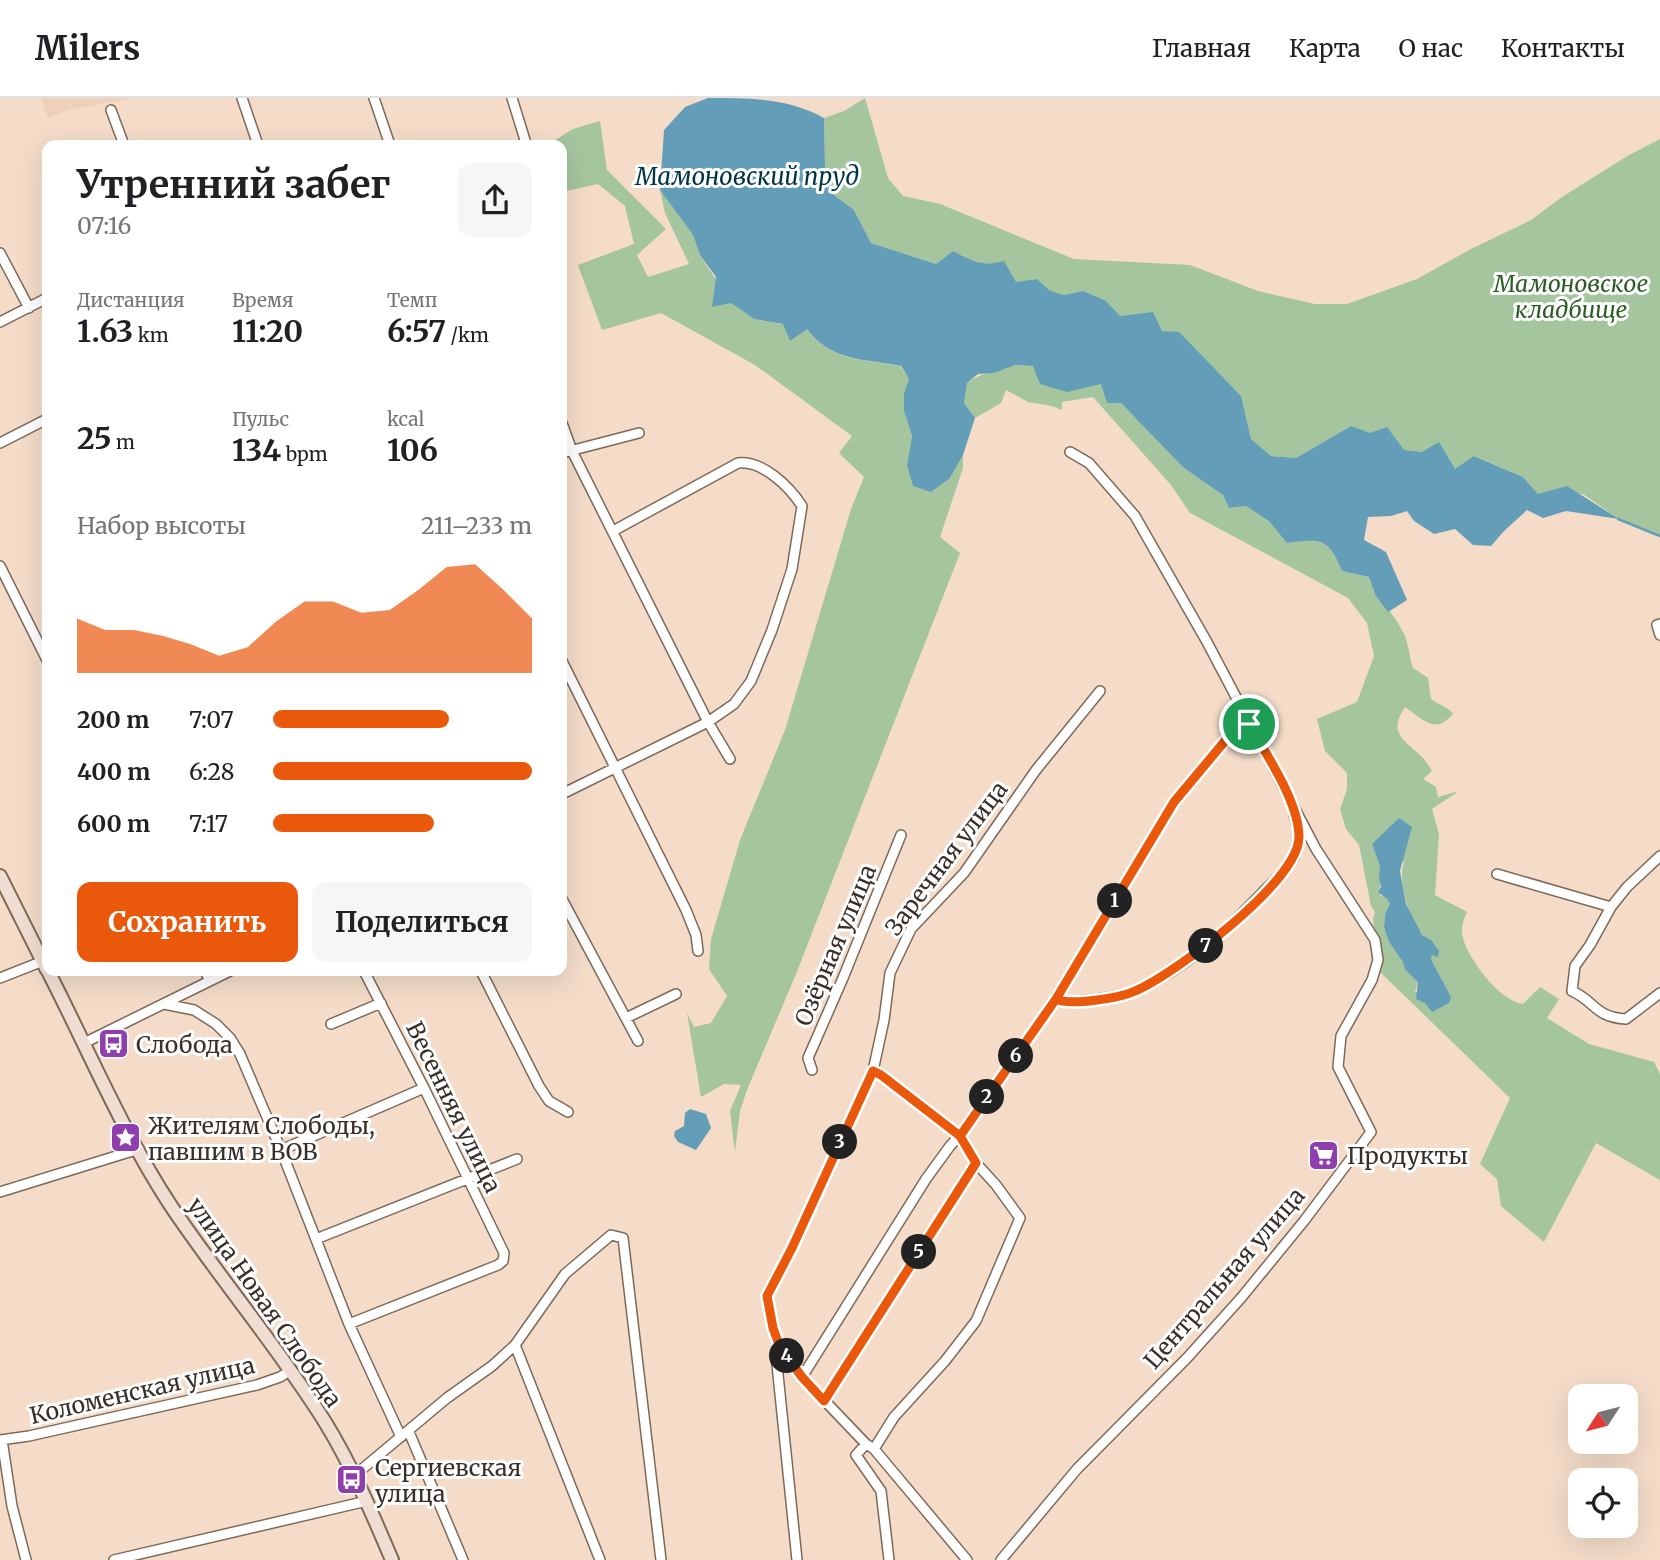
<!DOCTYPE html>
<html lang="ru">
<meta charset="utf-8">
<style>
body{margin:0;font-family:Merriweather,serif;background:#f6f6f6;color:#202124;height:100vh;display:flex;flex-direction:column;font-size:26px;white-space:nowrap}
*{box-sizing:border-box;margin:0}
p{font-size:23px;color:#757577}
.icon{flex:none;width:38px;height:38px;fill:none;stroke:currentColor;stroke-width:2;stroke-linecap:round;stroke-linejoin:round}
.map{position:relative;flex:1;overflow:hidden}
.side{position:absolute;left:42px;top:42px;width:525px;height:836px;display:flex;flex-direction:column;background:#fff;border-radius:14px;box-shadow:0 7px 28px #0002}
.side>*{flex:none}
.needle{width:46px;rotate:234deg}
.tools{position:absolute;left:1568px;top:1286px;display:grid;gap:14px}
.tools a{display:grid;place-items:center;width:70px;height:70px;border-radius:14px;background:#fff;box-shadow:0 7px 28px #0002;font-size:35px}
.pin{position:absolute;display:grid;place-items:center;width:60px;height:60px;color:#fff;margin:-30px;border:4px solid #fff;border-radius:50%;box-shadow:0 2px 7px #0007}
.km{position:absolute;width:35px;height:35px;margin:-18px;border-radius:50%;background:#222;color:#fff;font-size:19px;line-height:35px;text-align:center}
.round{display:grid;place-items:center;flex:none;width:74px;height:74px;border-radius:14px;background:#f6f6f6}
.headline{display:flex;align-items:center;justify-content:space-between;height:119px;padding:0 35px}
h1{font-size:38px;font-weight:700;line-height:52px}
.stats{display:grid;grid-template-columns:repeat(3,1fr);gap:10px;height:119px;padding:7px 35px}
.stats div{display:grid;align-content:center}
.stats b{font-size:30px;font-weight:700}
.stats small{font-size:19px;font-weight:400}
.stats p{font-size:19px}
.chart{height:196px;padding:14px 35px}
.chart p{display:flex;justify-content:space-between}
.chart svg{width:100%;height:126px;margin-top:7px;fill:#ea580c;opacity:.7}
.primary-button{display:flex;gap:14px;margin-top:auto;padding:14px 35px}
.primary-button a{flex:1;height:80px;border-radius:14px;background:#ea580c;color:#fff;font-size:28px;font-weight:700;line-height:80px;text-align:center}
.primary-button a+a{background:#f6f6f6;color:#202124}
ul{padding:0 35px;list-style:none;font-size:23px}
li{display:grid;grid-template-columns:112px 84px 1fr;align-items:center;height:52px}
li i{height:18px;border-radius:9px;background:#ea580c}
header{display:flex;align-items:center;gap:42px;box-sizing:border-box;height:98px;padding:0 35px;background:#fff;border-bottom:2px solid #e0e0e0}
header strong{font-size:33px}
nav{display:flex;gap:38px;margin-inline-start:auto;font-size:24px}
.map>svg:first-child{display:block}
</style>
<header>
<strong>Milers</strong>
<nav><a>Главная</a><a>Карта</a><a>О нас</a><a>Контакты</a></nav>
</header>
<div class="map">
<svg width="1660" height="1462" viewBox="0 0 1660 1462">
<rect width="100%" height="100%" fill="#f4dcc9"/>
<path fill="#efd1b9" d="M41 0H134L69 12 48 20Z"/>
<path fill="#a5c59f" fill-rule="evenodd" d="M865 0 888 80 903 98 940 106 1074 161 1190 167 1258 193 1315 206H1347L1417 181 1469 152 1531 122 1562 99 1629 57 1660 41V438L1619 421 1583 396H1538L1523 379 1475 358 1455 372 1422 354 1403 352 1351 328 1296 360 1271 358 1251 341 1241 298 1199 256 1162 233 1153 215 1120 218 1106 204 1085 193 1063 197 1049 192 1037 181 1016 185 1004 164C983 169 972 163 953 153L936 166 871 145 854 112 830 94 825 68 824 20 844 13Z
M600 23 607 72 666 131 637 157 648 179 689 166 665 115 660 92 693 137 700 157 731 205 754 221 807 231C828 262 865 262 900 268L909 281 904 295V313L912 338 907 367 950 380 963 357V370L940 439 960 455 796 876 747 992 740 1013 735 1054 730 1013 741 987 724 986 701 999 687 915 694 929 711 925 727 898 709 871 711 841 740 742 785 632 851 411 864 379 839 355 852 338 755 267 661 215 602 232 578 167 634 146 625 108 598 86 562 94V47H547L573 31Z
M1015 267 1033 268 1101 286 1161 344 1184 370 1223 397 1229 410 1246 408 1269 422 1287 445C1321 441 1328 439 1342 473L1369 479C1377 500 1392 513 1402 532 1409 544 1409 558 1413 570L1428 580 1431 601C1439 607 1448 609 1453 616 1435 637 1424 622 1405 609 1387 636 1405 642 1422 659 1426 663 1429 668 1432 673L1423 681 1436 689 1438 699 1459 693 1432 711 1439 736 1435 797 1467 814C1464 821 1461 828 1462 836 1466 859 1499 903 1523 906L1540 889 1559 901 1547 920 1589 946 1654 964 1660 976V1082L1596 1045 1544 1144 1501 1108 1497 1081 1480 1066 1510 1000 1379 873C1390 855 1367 833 1375 814L1371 808 1359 747 1346 731 1340 711 1347 691V675L1325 653 1317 621 1357 604 1374 558 1367 525 1348 500 1190 415 1171 387 1093 299 1062 304V312L1052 308 1028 304 1006 292 1001 305 975 320 964 305 967 285C981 274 999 273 1015 267ZM1388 734 1404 765C1397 779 1410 825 1421 836 1423 838 1429 841 1431 842V861L1451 899 1415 894 1418 884 1405 872 1403 864 1389 844 1384 828 1385 816 1390 806 1387 801 1380 797V769L1372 746Z"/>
<path fill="#639db7" d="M708 0C749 0 788 0 824 20L825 68 830 94 854 112 871 145 936 166 953 153C972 163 983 169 1004 163L1016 184 1037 181 1049 192 1063 197 1084 193 1106 203 1120 218 1153 214 1162 233 1179 234 1241 298 1251 341 1271 358 1296 360 1351 328 1370 335 1387 329 1404 352 1422 354 1439 344 1455 371 1474 358 1523 379 1538 396 1567 388 1619 421 1566 413 1543 420 1527 412 1504 433 1491 448 1473 447 1455 431 1434 436 1414 423 1407 413 1391 418 1368 419 1364 442 1386 454 1407 502 1388 514 1376 498 1369 479 1342 473C1328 439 1321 441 1287 445L1269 423 1246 408 1229 410 1223 397 1184 370 1121 305H1107L1101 286 1067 294 1040 286 1033 268 1015 267 994 275 978 276 967 285 964 305 975 320 963 357 950 380 931 394 913 388 907 367 912 338 904 313V295L909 281 901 268C865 261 830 263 807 231L790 243 783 226 754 221 731 205 712 209 716 179 700 157 693 137 660 92 664 32 685 9Z
M1399 720 1412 729 1400 773 1406 806 1422 837 1431 842 1439 853 1438 859 1432 857 1431 861 1451 899 1449 905 1432 914 1425 905 1416 901 1418 884 1405 872 1403 864 1389 844 1384 829 1385 816 1390 806 1387 801 1378 794 1381 789 1379 781 1380 769 1372 746Z
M690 1011 706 1016 711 1030 696 1052 678 1044 674 1038 675 1033 684 1028 685 1015Z"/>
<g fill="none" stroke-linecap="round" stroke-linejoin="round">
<path stroke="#639db7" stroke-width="2.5" d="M1618 421 1660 438"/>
<defs>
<path id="street" d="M242 0 258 47
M374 0 390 47
M512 0 525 42 522 47
M111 12 124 47
M0 155 29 210
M0 224 47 200
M562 325 572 353 708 624 730 661
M0 345 47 321
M562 355 639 335
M0 468 47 562
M1660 526 1657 527 1660 537
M562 563 686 812 696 837 698 853
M562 696 708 624 734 606 751 583 772 532 792 471 802 408C789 388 762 362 738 365L613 433
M1660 758 1627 789 1611 809 1590 847 1575 868 1572 893C1595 903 1594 919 1626 921L1660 895
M1497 776 1611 809
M562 801 638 943
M205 873 210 883
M481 873 539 988 549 1003 568 1014
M0 880 43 863
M1056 901C1066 906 1077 903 1088 902 1103 900 1121 899 1135 893 1186 871 1228 831 1266 791 1276 781 1288 771 1294 759 1301 745 1299 730 1294 717
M164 906 194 912 216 926 230 940 240 956 281 1052 349 1226 401 1339
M626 920 676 896
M331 926 381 905
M84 945 230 873
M812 972 808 960 843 880 901 737
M873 973 882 977 959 1038 976 1065 996 1087 1020 1120 976 1223 945 1263 894 1319 874 1351
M281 1052 424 990
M0 1094 139 1051
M316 1141 517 1061
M349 1226 498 1167 503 1163 504 1155 424 990 364 873
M515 1247 600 1462
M776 1257 797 1462
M802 1279 926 1081 950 1048 959 1038 1056 901 1174 704 1245 619
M824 1303 976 1065
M409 1334 463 1462
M0 1342 29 1338 257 1287 280 1279 291 1272
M2 1342 12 1408 26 1462
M866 1346 856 1357 881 1393 889 1462
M355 1377 447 1300 492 1268 515 1247 565 1176 611 1137 623 1140 661 1462
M114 1462 367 1403
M967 1462 874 1351 866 1346 802 1279 780 1249 773 1230 767 1198 792 1150 873 973 884 922 890 875 911 831 964 775 1036 672 1100 593
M1001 1462 1077 1371 1187 1260 1241 1200 1304 1123 1371 1034 1338 969 1341 938 1372 882 1378 862 1375 842 1316 751 1207 544 1135 418 1089 365 1070 354"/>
<path id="secondary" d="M0 778 47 872
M48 873C88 951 123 1035 171 1108 220 1181 278 1249 325 1324 352 1368 372 1415 392 1462"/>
</defs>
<use href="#street" stroke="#7e6959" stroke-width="12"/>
<use href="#secondary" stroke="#7e6959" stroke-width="16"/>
<use href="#street" stroke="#fff" stroke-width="9"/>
<use href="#secondary" stroke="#f1ded2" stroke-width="12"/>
</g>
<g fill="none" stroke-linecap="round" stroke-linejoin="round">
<defs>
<path id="route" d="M1249 626 1245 619 1174 704 1056 901 960 1038 881 977 873 973 792 1150 767 1198 773 1230 780 1249 802 1279 824 1303 976 1065 960 1038 1056 901C1070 908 1120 900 1135 893 1175 876 1299 783 1299 739 1299 704 1266 656 1249 626"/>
</defs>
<use href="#route" stroke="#fff" stroke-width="14"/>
<use href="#route" stroke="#ea580c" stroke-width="9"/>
</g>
<defs>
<symbol id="bus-square" viewBox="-11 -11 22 22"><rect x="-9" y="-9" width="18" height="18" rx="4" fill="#8f3ead" stroke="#fff"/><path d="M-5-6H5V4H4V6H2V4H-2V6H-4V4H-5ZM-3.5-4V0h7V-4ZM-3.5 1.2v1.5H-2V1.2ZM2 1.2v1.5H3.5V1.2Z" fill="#fff"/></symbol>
<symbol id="sight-square" viewBox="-11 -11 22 22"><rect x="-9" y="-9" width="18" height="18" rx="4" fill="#8f3ead" stroke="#fff"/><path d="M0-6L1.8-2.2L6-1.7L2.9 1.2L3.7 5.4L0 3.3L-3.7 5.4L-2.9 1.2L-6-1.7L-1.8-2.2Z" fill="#fff"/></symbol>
<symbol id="supermarket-square" viewBox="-11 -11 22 22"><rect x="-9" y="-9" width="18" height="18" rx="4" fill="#8f3ead" stroke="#fff"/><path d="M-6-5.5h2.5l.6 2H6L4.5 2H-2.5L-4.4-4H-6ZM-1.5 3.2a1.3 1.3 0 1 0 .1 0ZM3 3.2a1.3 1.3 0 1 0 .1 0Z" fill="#fff"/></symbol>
</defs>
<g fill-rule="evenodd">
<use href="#bus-square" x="96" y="928" width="35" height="35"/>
<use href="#sight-square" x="108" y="1022" width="35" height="35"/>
<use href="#supermarket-square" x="1306" y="1040" width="35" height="35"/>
<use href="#bus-square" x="334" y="1364" width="35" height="35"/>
</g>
<g text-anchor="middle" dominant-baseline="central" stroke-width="6" stroke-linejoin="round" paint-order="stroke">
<g font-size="23" font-style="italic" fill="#2d5d24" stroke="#fff">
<text x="1571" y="185">Мамоновское<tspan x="1571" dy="26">кладбище</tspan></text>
</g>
<g font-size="23" fill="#382f28" stroke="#fff">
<text transform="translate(946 760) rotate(-53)">Заречная улица</text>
<text transform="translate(835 847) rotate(-67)">Озёрная улица</text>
<text transform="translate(454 1009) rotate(64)">Весенняя улица</text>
<text transform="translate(1224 1180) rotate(-49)">Центральная улица</text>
<text transform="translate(265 1204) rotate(55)">улица Новая Слобода</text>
<text transform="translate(142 1292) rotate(-13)">Коломенская улица</text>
</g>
<g font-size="23" fill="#382f28" stroke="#fff" text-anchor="start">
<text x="136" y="946">Слобода</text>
<text x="148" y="1027">Жителям Слободы,<tspan x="148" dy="26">павшим в ВОВ</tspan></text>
<text x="1347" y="1057">Продукты</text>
<text x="375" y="1369">Сергиевская<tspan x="375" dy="26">улица</tspan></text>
</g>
<g font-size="24" font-style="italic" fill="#003547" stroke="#fff">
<text x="747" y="78">Мамоновский пруд</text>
</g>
</g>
</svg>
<div class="tools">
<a><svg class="needle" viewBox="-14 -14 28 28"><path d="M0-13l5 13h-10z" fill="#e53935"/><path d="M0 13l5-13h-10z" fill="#757577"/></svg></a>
<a><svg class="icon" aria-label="locate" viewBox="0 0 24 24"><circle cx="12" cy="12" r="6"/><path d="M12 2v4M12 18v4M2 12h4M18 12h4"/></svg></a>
</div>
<div class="pin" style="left:1249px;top:626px;background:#1e9e55"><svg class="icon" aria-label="arrive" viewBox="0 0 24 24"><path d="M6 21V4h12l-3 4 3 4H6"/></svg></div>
<b class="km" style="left:1115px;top:803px">1</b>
<b class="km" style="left:987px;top:999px">2</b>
<b class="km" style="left:840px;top:1044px">3</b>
<b class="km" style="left:787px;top:1258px">4</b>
<b class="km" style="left:919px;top:1154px">5</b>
<b class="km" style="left:1016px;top:958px">6</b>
<b class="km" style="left:1206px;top:848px">7</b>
<section class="side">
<div class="headline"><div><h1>Утренний забег</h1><p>07:16</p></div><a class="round"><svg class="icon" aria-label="share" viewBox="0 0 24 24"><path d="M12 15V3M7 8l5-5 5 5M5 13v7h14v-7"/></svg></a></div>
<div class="stats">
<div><p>Дистанция</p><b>1.63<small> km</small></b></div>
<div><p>Время</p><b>11:20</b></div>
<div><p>Темп</p><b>6:57<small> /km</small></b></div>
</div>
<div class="stats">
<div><b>25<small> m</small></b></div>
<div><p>Пульс</p><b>134<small> bpm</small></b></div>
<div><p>kcal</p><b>106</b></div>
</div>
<div class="chart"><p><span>Набор высоты</span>211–233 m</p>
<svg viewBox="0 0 160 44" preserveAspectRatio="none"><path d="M0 44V25L10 29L20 29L30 31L40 34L50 38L60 35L70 26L80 19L90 19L100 23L110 22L120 15L130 7L140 6L150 15L160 25V44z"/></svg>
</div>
<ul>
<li><b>200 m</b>7:07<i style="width:68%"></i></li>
<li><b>400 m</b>6:28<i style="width:100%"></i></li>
<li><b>600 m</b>7:17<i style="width:62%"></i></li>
</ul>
<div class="primary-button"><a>Сохранить</a><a>Поделиться</a></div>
</section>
</div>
